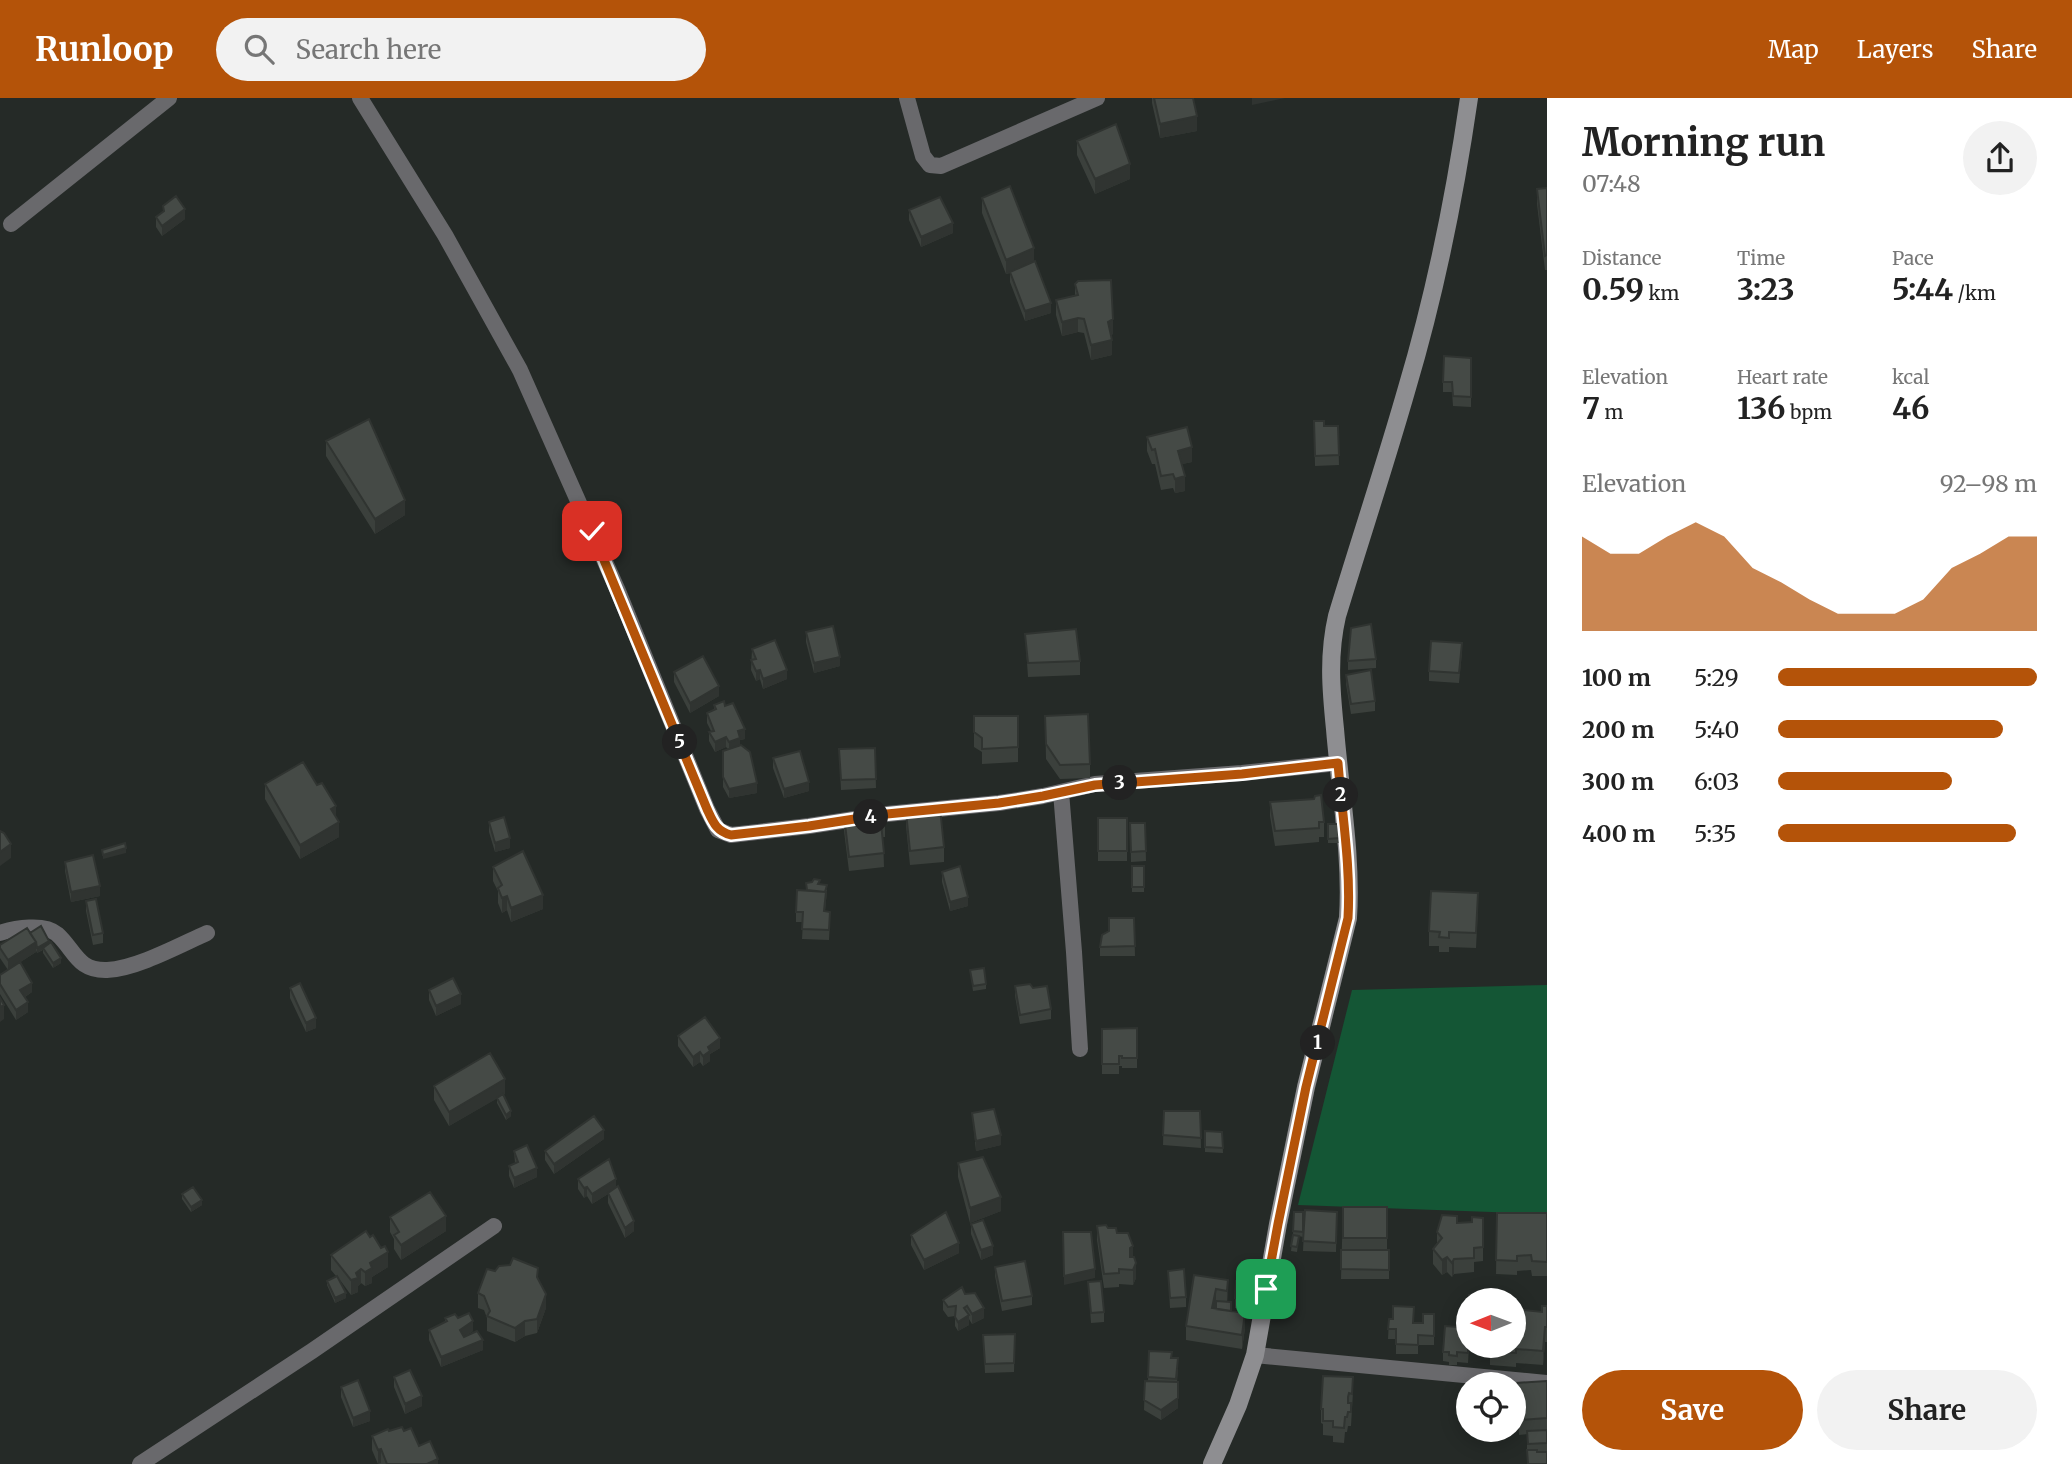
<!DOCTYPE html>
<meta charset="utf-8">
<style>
body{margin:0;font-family:Merriweather,serif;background:#f2f2f2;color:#222;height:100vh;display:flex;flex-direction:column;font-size:26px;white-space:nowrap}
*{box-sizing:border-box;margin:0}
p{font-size:23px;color:#767676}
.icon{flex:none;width:38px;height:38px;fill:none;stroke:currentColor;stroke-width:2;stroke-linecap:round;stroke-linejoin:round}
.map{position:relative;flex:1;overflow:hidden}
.drawer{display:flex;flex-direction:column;background:#fff;width:525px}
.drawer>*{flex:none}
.needle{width:46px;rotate:269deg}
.fabs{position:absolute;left:1456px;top:1190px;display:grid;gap:14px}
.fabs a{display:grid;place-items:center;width:70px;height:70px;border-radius:50%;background:#fff;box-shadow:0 4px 18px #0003;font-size:35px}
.pin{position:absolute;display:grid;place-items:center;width:60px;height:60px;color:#fff;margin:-30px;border-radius:14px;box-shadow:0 4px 10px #0006}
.km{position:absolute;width:35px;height:35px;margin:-18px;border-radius:50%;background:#222;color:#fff;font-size:19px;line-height:35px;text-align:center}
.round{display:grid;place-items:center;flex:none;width:74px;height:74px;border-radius:37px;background:#f2f2f2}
.head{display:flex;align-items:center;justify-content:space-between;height:119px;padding:0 35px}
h1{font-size:38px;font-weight:700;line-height:52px}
.stats{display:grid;grid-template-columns:repeat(3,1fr);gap:10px;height:119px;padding:7px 35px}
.stats div{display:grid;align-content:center}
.stats b{font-size:30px;font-weight:700}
.stats small{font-size:19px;font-weight:400}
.stats p{font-size:19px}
.chart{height:196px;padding:14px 35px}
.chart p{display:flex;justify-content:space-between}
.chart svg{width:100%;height:126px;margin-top:7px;fill:#b45309;opacity:.7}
.primary-button{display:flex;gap:14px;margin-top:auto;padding:14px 35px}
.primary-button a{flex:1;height:80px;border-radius:42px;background:#b45309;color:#fff;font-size:28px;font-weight:700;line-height:80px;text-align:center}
.primary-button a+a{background:#f2f2f2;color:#222}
ul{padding:0 35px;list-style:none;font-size:23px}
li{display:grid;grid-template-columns:112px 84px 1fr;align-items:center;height:52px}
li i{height:18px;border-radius:9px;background:#b45309}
header{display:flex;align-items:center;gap:42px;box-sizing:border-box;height:98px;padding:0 35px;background:#b45309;color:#fff}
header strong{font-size:33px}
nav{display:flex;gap:38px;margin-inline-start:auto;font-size:24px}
.search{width:490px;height:63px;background:#f2f2f2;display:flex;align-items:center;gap:18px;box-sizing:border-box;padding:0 24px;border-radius:38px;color:#767676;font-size:26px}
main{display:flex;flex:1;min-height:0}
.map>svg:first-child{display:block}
</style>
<header>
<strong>Runloop</strong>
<div class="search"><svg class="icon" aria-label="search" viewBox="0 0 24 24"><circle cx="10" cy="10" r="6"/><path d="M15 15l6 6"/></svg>Search here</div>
<nav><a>Map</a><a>Layers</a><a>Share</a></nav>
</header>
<main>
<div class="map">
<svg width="1547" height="1366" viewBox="0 0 1547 1366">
<rect width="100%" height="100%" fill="#252a27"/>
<path fill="#145635" d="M1547 887V1116L1298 1107 1352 892Z"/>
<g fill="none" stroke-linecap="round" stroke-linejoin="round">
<path stroke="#69696c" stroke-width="16" d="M360 0 445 137 520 272 618 493 707 711 718 732 731 737 809 728 887 716 999 705 1043 698 1095 686 1242 675 1338 665
M907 0 923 58 930 67 941 68 1097 0
M11 126 169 0
M1061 694 1074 854 1080 951
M0 835C15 830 44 825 57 836 75 852 77 873 107 872 136 871 180 847 207 835
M1255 1257 1547 1285
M140 1366 312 1253 494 1128"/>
<path stroke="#8e8e91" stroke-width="18" d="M1212 1366 1238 1307 1255 1257 1278 1126 1306 989 1348 820C1352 758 1340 693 1335 631 1331 592 1328 557 1337 518 1360 442 1385 367 1407 290 1435 196 1455 97 1469 0"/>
</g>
<path fill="#3b403c" d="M1152 0H1193L1197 33 1160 40 1152 5Z
M1077 43 1130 81 1095 96 1077 57Z
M1547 90V172H1545L1537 106V91Z
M982 100 1034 164 1051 215 1025 223 1010 184V175L1006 176 982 115Z
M909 112 953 135 921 149 909 122Z
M156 119 185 121 162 138 156 129Z
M1075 186 1113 236 1111 237 1112 257 1091 262 1084 235 1078 234 1062 238 1056 217V202L1075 197Z
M1471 260V309L1453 308 1452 294H1443V284Z
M1314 323 1324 328H1338L1339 367 1315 368Z
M1147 339 1192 364 1182 366 1185 393 1175 395 1173 390 1161 392 1155 366H1152L1147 353Z
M326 343 405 417 375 436 326 358Z
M806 534 840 568 814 575 806 544Z
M1025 536 1080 563V577L1028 579Z
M752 551 787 581 763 591 760 581 756 583 751 572Z
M1462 554 1459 585 1429 583V573Z
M1376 561V570L1348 572V563Z
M674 574 719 598 690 615 674 584Z
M1346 577 1375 603V613L1351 616 1346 586Z
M714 607 725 608 745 641 740 642V647L757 695 729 700 723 689V653L728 651 726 649 715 654 709 643V634L711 633 707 625V615L714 612Z
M974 618H1018V664L982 666V654L974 649Z
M1045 618 1090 666V680L1060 681 1046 661Z
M875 650 876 690 841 692 839 651Z
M773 660 809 693 784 700 773 670Z
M265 686 317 687 336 719 339 739 300 761 265 701Z
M1314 701 1324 724V739H1319V744L1275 748 1270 718V704Z
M906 714 944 749V764L910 767 906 728Z
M844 718 885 724V739H883L884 769 849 773 844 733Z
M1098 720H1127V763H1098Z
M489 724 510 750 495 754 489 734Z
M1130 725H1145L1146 763 1131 764Z
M1328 726H1338L1339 745H1328Z
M65 764 100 798 71 804 65 773Z
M1132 768H1144V794H1132Z
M493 769 543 811 511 824 507 812 502 815 498 805V793L493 783Z
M942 774 968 808 950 813 942 784Z
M820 786 827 792 825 813 830 823 829 842 802 841 803 824H796V814L807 792Z
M86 803 103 835V845L93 847 86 813Z
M1478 809 1476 850 1449 849V854H1439V848H1429V833Z
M1134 820 1135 858H1100V849Z
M30 835 49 846 61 865 53 870 43 855V852L37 855 36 852V854L8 872 0 860V847Z
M970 872 986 886V891L973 893Z
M0 877 32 894 25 899 28 914 16 922 0 896Z
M1015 888 1051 911V921L1020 926 1015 898Z
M290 890 316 930 306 934 290 900Z
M429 892 461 906 436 918 429 902Z
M1137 930V970H1122V968H1119V976H1102V931Z
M678 938 720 950 710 956V963L703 968 700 964 693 969 678 948Z
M434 988 505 996H503L511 1018 506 1022 497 1005V1000L499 999 449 1028 434 1002Z
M1164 1013H1200L1201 1050 1163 1047Z
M972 1015 1001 1047 976 1053Z
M1205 1033 1222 1034 1223 1055 1205 1054Z
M604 1041 554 1076 545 1062V1053Z
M514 1053 537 1079 514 1090 509 1078V1068L515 1065Z
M958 1065 1001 1113 970 1125 958 1079Z
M578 1081 616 1089 634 1133 625 1140 608 1105V1096L592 1106 587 1098 584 1100 578 1091Z
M182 1096 202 1107 191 1114 182 1101Z
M1343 1109H1387V1152H1389V1181H1341Z
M1305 1112 1337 1114 1336 1154 1303 1153Z
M1294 1114H1303V1139L1299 1138 1297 1154 1291 1153 1293 1137Z
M1497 1115H1547V1178H1532L1531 1172 1517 1173V1177L1496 1176Z
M390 1119 446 1133 401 1162 394 1151V1141L390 1134Z
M1483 1120V1163L1474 1164V1174L1454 1176 1452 1179 1447 1174 1442 1177 1433 1166V1151L1437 1145V1134L1457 1125 1472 1124Z
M971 1126 993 1157 981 1162 971 1136Z
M1097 1128 1108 1130 1117 1135 1133 1159 1136 1180 1133 1187 1119 1186V1189L1104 1190 1097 1142Z
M911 1137 959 1155 924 1172 911 1147Z
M331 1157 388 1169 372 1179V1185L365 1188 361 1185 358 1188V1194L351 1197 340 1182 346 1200 335 1205 327 1187V1183L336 1178 331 1172Z
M995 1169 1032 1198V1207L1002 1213 995 1178Z
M1168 1173 1186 1199V1209L1170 1210Z
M1194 1177 1228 1182 1227 1204 1231 1213 1245 1230 1242 1251 1186 1242V1228Z
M538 1180 546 1210 537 1235 525 1238 515 1244 487 1233V1220L484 1212 478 1210V1195Z
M1088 1184 1104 1214V1224L1091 1225Z
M1255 1194 1254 1211 1235 1210V1200Z
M965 1196 984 1220 972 1226 969 1221V1227L958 1233 955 1228V1218L948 1219 943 1212V1202Z
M1547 1208V1244H1545L1543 1267 1516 1265V1269L1490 1267V1248L1542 1214Z
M1434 1216V1247H1418V1256H1396V1241H1388L1389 1221 1423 1225Z
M1468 1217V1248H1469L1468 1265 1457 1264V1267H1449V1264L1443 1263V1254L1468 1226Z
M445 1220H458L473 1233 464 1239 483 1252 441 1269 429 1242V1232L445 1224Z
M1015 1236 1014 1274 985 1275 983 1237Z
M1149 1253 1171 1260 1178 1270 1177 1284H1178V1310L1161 1322 1144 1312 1145 1283H1148Z
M394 1279 422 1308 405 1316 394 1289Z
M1547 1283V1366H1527V1336L1519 1337 1516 1285Z
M341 1289 370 1323 353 1329 341 1299Z
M1353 1294 1351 1328H1348L1347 1334H1345L1344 1345 1333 1344V1338L1323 1337V1326L1321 1325V1311Z
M389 1333H404L438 1366H378L372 1352V1338Z"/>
<path fill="#303431" d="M1252 0H1285L1252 7Z
M1197 18V33L1160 40V26Z
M1130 66V81L1095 96V81Z
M185 111V121L162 138V128Z
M953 125V135L921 149V139Z
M1034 150V164L1006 176V162Z
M1051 205V215L1025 223V213Z
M1078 220V234L1062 238V224Z
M1113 221V236L1108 238V224Z
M1112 242V257L1091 262V247Z
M1192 349V364L1178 367V353Z
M1185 378V393L1175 395V381Z
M405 402V417L375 436V421Z
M840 559V568L814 575V565Z
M760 572V581L756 583V573Z
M787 572V581L763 591V581Z
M719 588V598L690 615V605Z
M745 631V641L740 642V650L729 654V644L738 633Z
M726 639V649L715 654V644Z
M809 684V693L784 700V691Z
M757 685V695L729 700V691Z
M336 708V722L331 711Z
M339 724V739L300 761V747Z
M510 740V750L495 754V745Z
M11 746V760L0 768V754Z
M126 750V755L103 761V757Z
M100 788V798L71 804V794Z
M543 797V811L511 824V810Z
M507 798V812L502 815V800Z
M968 799V808L950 813V804Z
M49 843V848L37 855V850Z
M36 844V854L8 872V862Z
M61 860V865L53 870V865Z
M32 885V894L20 902V892Z
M461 896V906L436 918V908Z
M28 904V914L16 922V912Z
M4 907V921L0 924V909Z
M316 920V930L306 934V925Z
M720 940V950L710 956V963L703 968V958L708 949Z
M700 954V964L693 969V959Z
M505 981V996L449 1028V1014Z
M511 1013V1018L506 1022V1017Z
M604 1032V1041L554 1076V1066Z
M1001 1037V1047L976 1053V1043Z
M537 1070V1079L514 1090V1080Z
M616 1081V1091L592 1106V1096Z
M587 1089V1098L584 1100V1090Z
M1001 1099V1113L970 1125V1110Z
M202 1102V1107L191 1114V1109Z
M446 1118V1133L401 1162V1147Z
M634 1123V1133L625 1140V1130Z
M959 1145V1155L924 1172V1162Z
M993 1148V1157L981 1162V1152Z
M1133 1148V1162L1130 1165V1150Z
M388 1154V1169L372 1179V1185L365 1188V1174L370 1165Z
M1447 1159V1174L1442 1177V1162Z
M1454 1161V1176L1452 1179V1165Z
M1136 1165V1180L1133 1187V1172Z
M361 1171V1185L358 1188V1194L351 1197V1182L356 1175Z
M1095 1171V1180L1064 1187V1178Z
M1228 1182V1197L1227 1207V1193Z
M1216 1191V1205L1212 1225V1210Z
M346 1195V1200L335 1205V1200Z
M546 1196V1210L537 1235V1221Z
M984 1210V1220L972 1226V1216Z
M1245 1215V1230L1242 1251V1237Z
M969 1217V1227L958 1233V1224Z
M473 1223V1233L460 1241V1232Z
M525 1223V1238L515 1244V1230Z
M1545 1229V1244L1543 1267V1253Z
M483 1242V1252L441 1269V1259Z
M422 1298V1308L405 1316V1306Z
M1178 1300V1310L1161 1322V1312Z
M370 1313V1323L353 1329V1320Z
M381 1351V1365L378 1366V1352Z
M438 1361V1366H427Z"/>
<path fill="#454a46" stroke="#303431" stroke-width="2" d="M1154 0H1193L1197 18 1160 26Z
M1116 26 1130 66 1095 81 1077 43Z
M1010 88 1034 150 1006 162 982 100Z
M1547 90V157L1545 158 1537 91Z
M176 98 185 111 162 128 156 119 164 113 163 108Z
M940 99 953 125 921 139 909 112Z
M1035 163 1051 205 1025 213 1010 174Z
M1111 182 1113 221 1108 224 1112 242 1091 247 1084 221 1078 220 1062 224 1056 202 1078 197 1075 186 1078 183Z
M1444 258 1471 260V299L1453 298 1452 284H1443Z
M369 321 405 402 375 421 326 343Z
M1314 323H1324V328H1338L1339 357 1315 358Z
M1187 329 1192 349 1178 353 1185 378 1175 381 1173 376 1161 378 1155 351 1152 352 1147 339Z
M1371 526 1376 561 1348 563 1351 530Z
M833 528 840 559 814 565 806 534Z
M1076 531 1080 563 1028 565 1025 536Z
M775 542 787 572 763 581 760 572 756 573 751 562 756 561 752 551Z
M1431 543 1462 545 1459 575 1429 573Z
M703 558 719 588 690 605 674 574Z
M1371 572 1375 603 1351 606 1346 577Z
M724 603 725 608 733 605 745 631 738 633 740 640 729 644 726 639 715 644 709 634 714 633 707 615 716 611 714 607Z
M1088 616 1090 666 1060 667 1046 646 1045 618Z
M974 618H1018V649L982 651V640L974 634Z
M741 647 750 654 757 685 729 691 723 679V653Z
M875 650 876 681 841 682 839 651Z
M800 653 809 684 784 691 773 660Z
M303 664 317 687 322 685 336 708 331 711 339 724 300 747 265 686Z
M1321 697 1324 724H1319V730L1275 733 1270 704 1314 701 1315 698Z
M940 710 944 749 910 753 906 714Z
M883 714 885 724 881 725 884 755 849 759 844 718Z
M504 719 510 740 495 745 489 724Z
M1098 720H1127V753H1098Z
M1130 725H1145L1146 753 1131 754Z
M1328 726H1338L1339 740 1328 741Z
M0 733 4 735 11 746 0 754Z
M125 745 126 750 103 757 102 752Z
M523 753 543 797 511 810 507 798 502 800 498 790 502 787 493 769Z
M93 757 100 788 71 794 65 764Z
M960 768 968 799 950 804 942 774Z
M1132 768H1144V789H1132Z
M814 781 820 782 818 786 827 787 825 794 807 792 806 785 812 784Z
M797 792 826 794 824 813 830 814 829 832 802 831 803 814H796Z
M1431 793 1478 795 1476 835 1449 834V840L1439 839 1440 834 1429 833Z
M96 801 103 835 93 837 86 803Z
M1109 820H1134L1135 848 1100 849 1102 837 1109 833Z
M41 828 49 843 37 850 36 844 30 835Z
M27 830 36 844 8 862 0 850V847Z
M51 844 61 860 53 865 43 850Z
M20 864 32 885 20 892 28 904 16 912 0 886V877Z
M984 870 986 886 973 888 970 872Z
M453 880 461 896 436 908 429 892Z
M300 885 316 920 306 925 290 890Z
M1030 886 1033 890 1047 888 1051 911 1020 917 1015 888Z
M0 900 4 907 0 909Z
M705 919 720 940 708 949 710 953 703 958 700 954 693 959 678 938Z
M1137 930V960H1122V958H1119V966H1102V931Z
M490 955 505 981 449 1014 434 988Z
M503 996 511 1013 506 1017 497 1000Z
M994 1011 1001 1037 976 1043 972 1015Z
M1164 1013H1200L1201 1040 1163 1037Z
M594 1018 604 1032 554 1066 545 1053Z
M1205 1033 1222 1034 1223 1050 1205 1049Z
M527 1047 537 1070 514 1080 509 1068 518 1064 514 1053Z
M983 1059 1001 1099 970 1110 958 1065Z
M609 1061 616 1081 592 1096 587 1089 584 1090 578 1081Z
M618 1088 634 1123 625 1130 608 1095Z
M193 1089 202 1102 191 1109 182 1096Z
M430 1094 446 1118 401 1147 394 1137 399 1134 390 1119Z
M1343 1109H1387V1140H1343Z
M1305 1112 1337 1114 1336 1145 1303 1143Z
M946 1114 959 1145 924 1162 911 1137Z
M1294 1114H1303V1134L1293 1133Z
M1497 1115H1547V1164L1532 1163 1531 1157 1517 1158V1163L1496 1162Z
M1442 1117 1457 1118V1125L1472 1124V1119L1483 1120V1149L1474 1150V1160L1454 1161 1452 1165 1447 1159 1442 1162 1433 1151 1442 1140 1437 1134Z
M983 1122 993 1148 981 1152 971 1126Z
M1106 1127 1108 1130H1116L1117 1135H1128L1133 1148 1130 1150V1159H1134L1136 1165 1133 1172 1119 1171V1175L1104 1176 1097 1128Z
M366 1133 370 1139 373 1137 381 1150 385 1148 388 1154 370 1165 372 1170 365 1174 361 1171 356 1175 358 1180 351 1182 331 1157Z
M1063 1134H1091L1095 1171 1064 1178Z
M1293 1137 1299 1138 1297 1149 1291 1148Z
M1341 1152H1389V1172L1341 1171Z
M513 1160 538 1170 537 1179 546 1196 537 1221 525 1223 515 1230 487 1218 490 1213 484 1198 478 1195 487 1171 495 1173 499 1168 510 1167Z
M1025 1163 1032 1198 1002 1203 995 1169Z
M1184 1171 1186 1199 1170 1200 1168 1173Z
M1194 1177 1228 1182 1227 1193 1216 1191 1212 1210 1245 1215 1242 1237 1186 1228Z
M337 1178 346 1195 335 1200 327 1183Z
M1101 1183 1104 1214 1091 1215 1088 1184Z
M1236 1183 1255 1184 1254 1202 1235 1200Z
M962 1189 965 1196 975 1195 984 1210 972 1216 967 1208 964 1210 969 1217 958 1224 955 1219 956 1208 948 1209 943 1202Z
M1469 1197H1482V1202H1469Z
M1216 1203 1231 1204V1213L1216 1211Z
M1393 1208 1414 1209 1413 1225H1423V1216H1434V1238L1418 1237V1247L1396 1246V1231H1388L1389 1221H1393Z
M1542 1208H1547V1229H1545L1543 1253 1516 1251V1255L1490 1253V1248H1514V1211L1542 1214Z
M469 1215 473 1223 460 1232 464 1239 477 1233 483 1242 441 1259 429 1232 447 1223 445 1220 455 1216 458 1220Z
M1458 1225 1468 1226V1255L1457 1254V1258L1449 1257V1254H1443L1445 1228 1458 1229Z
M1015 1236 1014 1265 985 1266 983 1237Z
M1149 1253 1172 1254 1171 1260H1178L1176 1281 1148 1279Z
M410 1272 422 1298 405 1306 394 1279Z
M1323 1278 1353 1279 1352 1296 1349 1295 1348 1299V1305H1351V1314H1348L1347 1319H1345L1344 1330 1333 1329V1323H1323V1311H1321Z
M358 1282 370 1313 353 1320 341 1289Z
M1145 1283 1178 1284V1300L1161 1312 1144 1302Z
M1547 1283V1320L1519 1322 1516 1285Z
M402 1329 404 1333 411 1330 419 1348 430 1343 438 1361 427 1366H387L381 1351 378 1352 372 1338 388 1331 389 1333Z
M1547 1332V1345L1528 1346 1527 1333Z
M1527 1352H1537V1354H1547V1366H1528Z"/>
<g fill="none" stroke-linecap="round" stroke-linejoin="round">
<defs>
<path id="route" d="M592 433 707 711C713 724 716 733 731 737L809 728 887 716 999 705 1043 698 1095 687 1242 676 1338 665C1342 716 1351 769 1348 820L1306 989 1278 1126 1266 1191"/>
</defs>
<use href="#route" stroke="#fff" stroke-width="14"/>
<use href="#route" stroke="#b45309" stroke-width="9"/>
</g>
</svg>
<div class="fabs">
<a><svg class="needle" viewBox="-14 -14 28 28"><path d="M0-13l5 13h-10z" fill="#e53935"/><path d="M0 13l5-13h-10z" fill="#767676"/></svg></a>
<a><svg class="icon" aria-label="locate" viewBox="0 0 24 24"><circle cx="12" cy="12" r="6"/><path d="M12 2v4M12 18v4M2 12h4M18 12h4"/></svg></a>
</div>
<div class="pin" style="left:1266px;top:1191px;background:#1e9e55"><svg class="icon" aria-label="arrive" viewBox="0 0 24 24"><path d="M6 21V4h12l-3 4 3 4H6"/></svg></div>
<div class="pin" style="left:592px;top:433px;background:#d93025"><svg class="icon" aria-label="check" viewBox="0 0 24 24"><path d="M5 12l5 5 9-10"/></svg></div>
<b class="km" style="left:1318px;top:945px">1</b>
<b class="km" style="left:1341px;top:697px">2</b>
<b class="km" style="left:1120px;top:685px">3</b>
<b class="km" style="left:871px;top:719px">4</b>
<b class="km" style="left:680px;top:644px">5</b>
</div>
<section class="drawer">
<div class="head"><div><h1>Morning run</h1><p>07:48</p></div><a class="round"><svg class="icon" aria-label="share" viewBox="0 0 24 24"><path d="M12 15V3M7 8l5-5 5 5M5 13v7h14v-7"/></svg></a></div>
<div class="stats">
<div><p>Distance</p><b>0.59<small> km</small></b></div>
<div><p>Time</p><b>3:23</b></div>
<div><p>Pace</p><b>5:44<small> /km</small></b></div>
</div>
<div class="stats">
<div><p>Elevation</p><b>7<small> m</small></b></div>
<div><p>Heart rate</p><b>136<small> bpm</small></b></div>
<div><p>kcal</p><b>46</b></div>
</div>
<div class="chart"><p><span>Elevation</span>92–98 m</p>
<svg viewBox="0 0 160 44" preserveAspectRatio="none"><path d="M0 44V11L10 17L20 17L30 11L40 6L50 11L60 22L70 27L80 33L90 38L100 38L110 38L120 33L130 22L140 17L150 11L160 11V44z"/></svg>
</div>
<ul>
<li><b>100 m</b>5:29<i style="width:100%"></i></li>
<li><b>200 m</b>5:40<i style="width:87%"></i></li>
<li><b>300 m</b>6:03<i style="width:67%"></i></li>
<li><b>400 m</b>5:35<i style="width:92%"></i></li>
</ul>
<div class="primary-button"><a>Save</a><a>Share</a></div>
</section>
</main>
